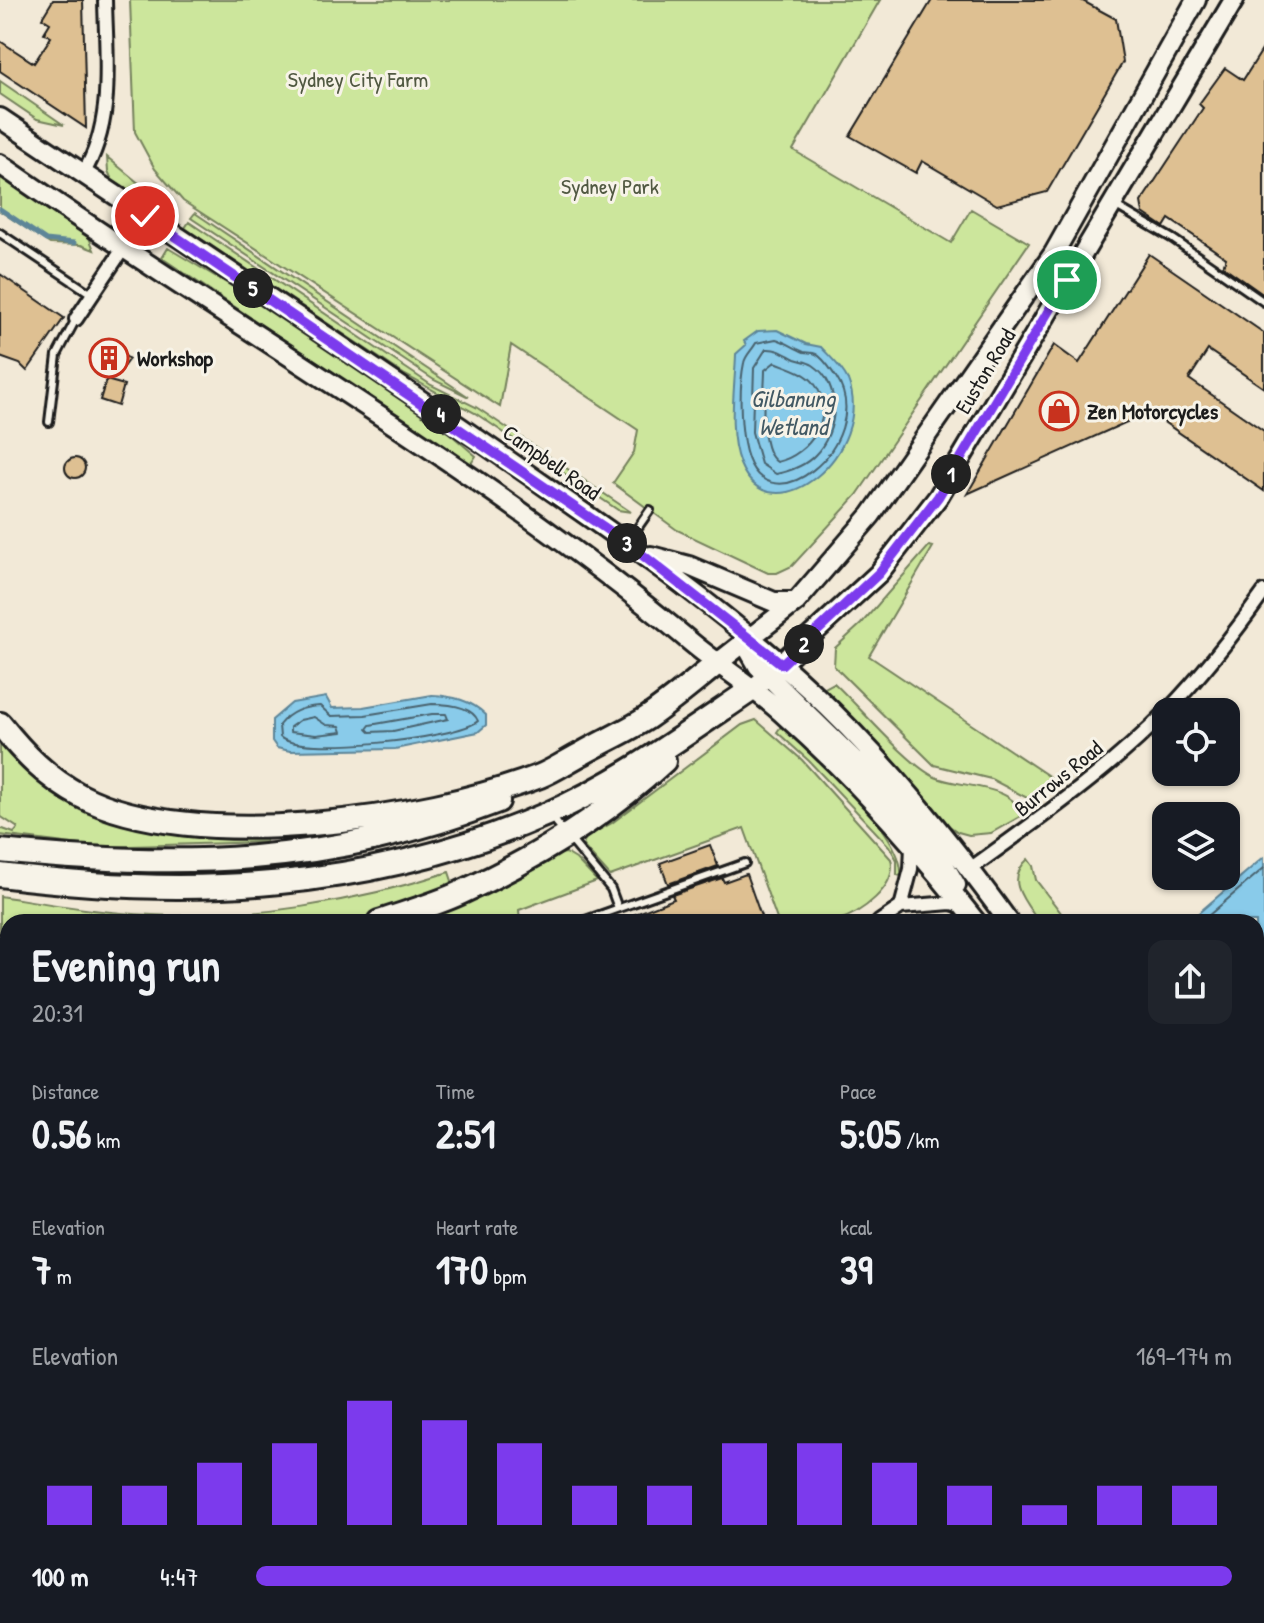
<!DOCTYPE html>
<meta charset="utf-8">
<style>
body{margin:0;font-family:"Patrick Hand",sans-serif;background:#20242c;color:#f1f3f6;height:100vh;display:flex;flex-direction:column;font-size:30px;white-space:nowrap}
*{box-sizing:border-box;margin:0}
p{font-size:26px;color:#9ea1a6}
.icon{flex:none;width:44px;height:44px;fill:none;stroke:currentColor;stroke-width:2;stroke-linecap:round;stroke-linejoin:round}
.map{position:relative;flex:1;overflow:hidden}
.panel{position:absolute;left:0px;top:914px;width:1264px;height:710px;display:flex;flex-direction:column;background:#171b24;border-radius:24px 24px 0 0;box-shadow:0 2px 6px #0004}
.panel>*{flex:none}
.buttons{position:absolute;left:1152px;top:698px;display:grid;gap:16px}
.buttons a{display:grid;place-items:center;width:88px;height:88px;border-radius:16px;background:#171b24;box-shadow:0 2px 6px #0004;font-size:40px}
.pin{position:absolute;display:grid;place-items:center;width:68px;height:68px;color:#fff;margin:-34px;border:4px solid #fff;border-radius:50%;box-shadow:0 2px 8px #0007}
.km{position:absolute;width:40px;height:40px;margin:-20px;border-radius:50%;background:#222;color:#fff;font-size:22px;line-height:40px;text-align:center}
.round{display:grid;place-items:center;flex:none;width:84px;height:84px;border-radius:16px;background:#20242c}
.summary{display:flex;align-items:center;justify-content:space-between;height:136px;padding:0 32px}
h1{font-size:44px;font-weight:800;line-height:60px}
.stats{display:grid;grid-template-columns:repeat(3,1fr);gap:12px;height:136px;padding:8px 32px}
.stats div{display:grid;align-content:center}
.stats b{font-size:40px;font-weight:800}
.stats small{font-size:22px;font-weight:400}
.stats p{font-size:22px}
.chart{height:224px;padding:16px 32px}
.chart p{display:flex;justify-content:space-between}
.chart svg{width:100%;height:144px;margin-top:8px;stroke:#7c3aed;stroke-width:6}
ul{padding:0 32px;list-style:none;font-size:26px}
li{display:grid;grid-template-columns:128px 96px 1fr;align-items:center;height:60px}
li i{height:20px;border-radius:10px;background:#7c3aed}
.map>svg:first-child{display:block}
</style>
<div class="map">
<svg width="1264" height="1623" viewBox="0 0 1264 1623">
<rect width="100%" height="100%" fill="#f2e9d7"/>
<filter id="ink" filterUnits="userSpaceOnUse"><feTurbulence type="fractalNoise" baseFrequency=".0125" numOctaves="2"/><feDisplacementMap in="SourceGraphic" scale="16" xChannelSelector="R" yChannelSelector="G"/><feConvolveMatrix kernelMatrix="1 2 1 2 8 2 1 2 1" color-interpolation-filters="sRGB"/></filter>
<g filter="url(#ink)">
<path fill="#cce69c" stroke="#74815c" stroke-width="2" d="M130 0H880L793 150 951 243 971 209 1029 243 857 495 792 566 777 573H768L677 530 613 483 634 452 638 430 511 345 500 407 183 201 155 169 135 132Z
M0 81 64 125 37 119 0 94Z
M107 157 176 214 172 219 112 180 108 171Z
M0 177 88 235 94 250 81 245 50 244 0 211Z
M195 213 469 397 434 380 191 218Z
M189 222 431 385 476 407 631 512 618 510 475 413 405 375 185 228Z
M168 248 233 287 448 432 476 456 470 465 162 258Z
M929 546 933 547 869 656 1056 781 1031 800 991 779 934 765 834 666 835 648 861 624Z
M834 683C860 707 907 764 935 777 958 788 1016 783 1021 816L991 833 969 835 958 832 942 821 886 754 830 697 825 688Z
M756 720 802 760 891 859C898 887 860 914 836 921 820 926 795 922 778 922L744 828 610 876 583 846 586 837 612 823 742 725Z
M782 725C814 753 905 834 901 876L897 875V860L889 846 809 761 777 732Z
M0 740 58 792 265 836 266 842 97 847 0 835V828L14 833 18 828 0 816Z
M566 853 576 859 597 881 519 910 520 922H414L447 911 559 854Z
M1028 859 1033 866 1036 880 1068 922H1039C1025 902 1004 880 1028 859Z
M449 872 454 887 357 922H8V946L0 948V896C51 904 101 913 152 915 251 920 356 902 449 872Z"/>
<path fill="#89cbea" stroke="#5d8598" stroke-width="2" d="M777 330 806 344 821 347C830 357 842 367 848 380 876 450 772 540 740 464 727 432 735 388 736 354L746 345 744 341 758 331Z
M432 695C452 696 471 700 486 715V725L478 732 395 749 290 751 277 748 272 741V720L292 703 326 697 332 708 363 707Z
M1264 857V1033L1256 1039V922H1188Z
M8 1462V1616H28L19 1623H0V1468Z"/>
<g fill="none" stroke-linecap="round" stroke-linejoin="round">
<path stroke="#48626e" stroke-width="2" d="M776 339C786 342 794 348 804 352 808 353 812 352 816 354 824 358 831 370 836 377 879 441 761 540 744 443 740 420 739 386 744 363 745 356 753 349 756 343Z
M766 349C778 348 785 354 795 359 801 361 808 362 813 365 843 385 838 432 815 455 805 466 790 471 776 474L761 464 752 432 754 368Z
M775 362C787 367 806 372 814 383 838 414 810 455 777 462 757 449 765 392 765 370Z
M432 704C447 704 472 706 478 721 457 739 298 756 280 737L279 725C290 711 304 707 320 706L331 716 365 715Z
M432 714H446L448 719 393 731 370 732 367 729 370 725Z
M314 717 326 725 340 726 342 732 316 735 290 732V727L300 720Z
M1201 922 1264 868"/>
<path stroke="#5d8598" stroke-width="5" d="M0 209 46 240 74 243"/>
</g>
<path fill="#dec092" stroke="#1c1c1c" stroke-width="2" d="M53 0H83L86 128 0 71V41L34 63 51 37 44 33 50 23 42 18Z
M932 0H1081L1116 19 1123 62 1047 192 997 205 922 161 916 173 850 136Z
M1264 47V295L1223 266 1226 258 1169 219 1164 227 1143 213 1141 202 1203 108 1199 104 1225 68 1243 80Z
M1149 254 1264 333V388L1208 350 1189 379 1264 431V491L1149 412 967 494 1054 345 1079 363Z
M0 274 64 318 27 371 20 364 0 357Z
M103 340 129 359 116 376 90 357Z
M106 380 124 385 118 406 100 400Z
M65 468a10 10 0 1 1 20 0a10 10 0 1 1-20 0Z
M710 845 718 866 668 884 660 863Z
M746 874 763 922H615L674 899 672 895 722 878 724 882Z"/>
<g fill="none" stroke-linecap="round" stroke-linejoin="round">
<defs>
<path id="service" d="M1116 206 1173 239 1264 302
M0 233 93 295
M49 422 57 355 76 319
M629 540 650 510
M551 816 611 889 618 908
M580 922 745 863
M394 1616 397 1623
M483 1616 486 1623
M624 1616 627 1623
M380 1619 390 1616
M569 1623 590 1616
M805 1623 806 1616
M948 1623 949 1616"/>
<path id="minor" d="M83 174C115 122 106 59 105 0
M76 319 145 216
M970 869C1038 820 1108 771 1167 711 1203 674 1234 634 1264 592
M901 907 911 869 912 846
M879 922 901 907 951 903 962 906
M0 1270 8 1266
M1256 1419 1264 1424
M1256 1545 1264 1499
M990 1623 992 1616
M1243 1623 1244 1616"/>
<path id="primary" d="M0 118C170 232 341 344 509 461 612 533 718 604 810 690 885 760 949 840 1009 922
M0 164C229 325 477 463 692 643 721 667 753 687 781 712 852 775 917 847 976 922
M651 556 689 566 774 602H796
M750 638V652L758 666 885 790 937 853 956 885
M719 662 796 602 871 515 1054 253 1196 0
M754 688 879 573 938 497 1234 0
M1256 1238 1264 1244
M1256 1269 1264 1274"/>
<path id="motorway" d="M0 724C24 754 47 778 81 796 193 854 426 820 540 776 555 770 569 760 583 753 604 741 627 731 647 718 672 701 695 681 719 662
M0 851C177 869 330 866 498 801
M0 875C189 899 369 891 547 814 621 782 687 733 754 688
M379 922C405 913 434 905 460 893 533 860 605 816 664 761
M0 946 8 973
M0 1011 8 1030
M0 1128 8 1139
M0 1208 8 1217
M218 1616 225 1623
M259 1616 268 1623"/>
</defs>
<use href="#service" stroke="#1c1c1c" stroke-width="12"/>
<use href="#minor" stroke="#1c1c1c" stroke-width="18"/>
<use href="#primary" stroke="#1c1c1c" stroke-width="24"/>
<use href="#motorway" stroke="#1c1c1c" stroke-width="28"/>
<use href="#service" stroke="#f7f3e8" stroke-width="6"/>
<use href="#minor" stroke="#f7f3e8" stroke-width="12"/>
<use href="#primary" stroke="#f7f3e8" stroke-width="18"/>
<use href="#motorway" stroke="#f7f3e8" stroke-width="22"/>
</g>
</g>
<g fill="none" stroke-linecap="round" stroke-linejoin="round" filter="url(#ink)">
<defs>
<path id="route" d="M145 216 627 543 782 664 879 573 938 497 1067 280"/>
</defs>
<use href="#route" stroke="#fff" stroke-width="16"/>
<use href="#route" stroke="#7c3aed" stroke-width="10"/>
</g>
<defs>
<symbol id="building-ring" viewBox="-11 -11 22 22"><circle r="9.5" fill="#f7f3e8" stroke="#c8321e" stroke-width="1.5"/><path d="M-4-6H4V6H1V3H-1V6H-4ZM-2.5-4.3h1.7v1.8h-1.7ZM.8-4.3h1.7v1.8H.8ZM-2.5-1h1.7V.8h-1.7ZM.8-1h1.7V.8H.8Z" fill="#c8321e"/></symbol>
<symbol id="shop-ring" viewBox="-11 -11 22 22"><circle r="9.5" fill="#f7f3e8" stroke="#c8321e" stroke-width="1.5"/><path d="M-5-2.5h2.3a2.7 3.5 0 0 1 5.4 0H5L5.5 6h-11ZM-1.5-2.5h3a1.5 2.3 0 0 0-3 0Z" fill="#c8321e"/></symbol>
</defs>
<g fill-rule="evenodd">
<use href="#building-ring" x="87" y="336" width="44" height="44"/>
<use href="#shop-ring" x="1037" y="389" width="44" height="44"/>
</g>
<g text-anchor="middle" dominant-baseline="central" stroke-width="6" stroke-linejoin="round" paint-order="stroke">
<g font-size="22" fill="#515942" stroke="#f7f3e8">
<text x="358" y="79">Sydney City Farm</text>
<text x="610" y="186">Sydney Park</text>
</g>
<g font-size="22" font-weight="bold" fill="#1c1c1c" stroke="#f7f3e8" text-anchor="start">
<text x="137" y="358">Workshop</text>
<text x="1087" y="411">Zen Motorcycles</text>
</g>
<g font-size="22" fill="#1c1c1c" stroke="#f7f3e8">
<text transform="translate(985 371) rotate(-59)">Euston Road</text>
<text transform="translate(552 462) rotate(35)">Campbell Road</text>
<text transform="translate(1058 778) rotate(-39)">Burrows Road</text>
</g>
<g font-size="24" font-style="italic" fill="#425964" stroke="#f7f3e8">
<text x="793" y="398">Gilbanung<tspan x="793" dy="28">Wetland</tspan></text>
</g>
</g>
</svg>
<div class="buttons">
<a><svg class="icon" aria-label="locate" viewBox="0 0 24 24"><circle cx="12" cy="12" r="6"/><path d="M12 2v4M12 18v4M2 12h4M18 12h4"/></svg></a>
<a><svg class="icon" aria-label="layers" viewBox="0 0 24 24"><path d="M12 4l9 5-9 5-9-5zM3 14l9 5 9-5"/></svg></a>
</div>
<div class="pin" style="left:1067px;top:280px;background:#1e9e55"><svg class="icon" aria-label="arrive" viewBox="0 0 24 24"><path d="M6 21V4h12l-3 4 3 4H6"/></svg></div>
<div class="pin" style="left:145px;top:216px;background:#d93025"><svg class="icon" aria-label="check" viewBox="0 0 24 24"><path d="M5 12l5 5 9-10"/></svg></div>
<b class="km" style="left:951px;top:474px">1</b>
<b class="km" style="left:804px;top:644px">2</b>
<b class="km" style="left:627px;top:543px">3</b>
<b class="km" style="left:441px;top:414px">4</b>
<b class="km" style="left:253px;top:288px">5</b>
<section class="panel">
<div class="summary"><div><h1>Evening run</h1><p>20:31</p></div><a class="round"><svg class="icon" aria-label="share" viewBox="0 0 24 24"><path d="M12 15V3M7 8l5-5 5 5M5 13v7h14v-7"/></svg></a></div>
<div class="stats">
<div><p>Distance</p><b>0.56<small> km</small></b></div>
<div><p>Time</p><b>2:51</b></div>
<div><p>Pace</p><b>5:05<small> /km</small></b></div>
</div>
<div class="stats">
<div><p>Elevation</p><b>7<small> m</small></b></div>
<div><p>Heart rate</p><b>170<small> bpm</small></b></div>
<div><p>kcal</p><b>39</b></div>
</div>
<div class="chart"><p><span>Elevation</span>169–174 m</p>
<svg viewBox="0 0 160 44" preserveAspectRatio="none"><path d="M5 44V32M15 44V32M25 44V25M35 44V19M45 44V6M55 44V12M65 44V19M75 44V32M85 44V32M95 44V19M105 44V19M115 44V25M125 44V32M135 44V38M145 44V32M155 44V32"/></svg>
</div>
<ul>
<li><b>100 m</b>4:47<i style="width:100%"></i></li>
</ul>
</section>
</div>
